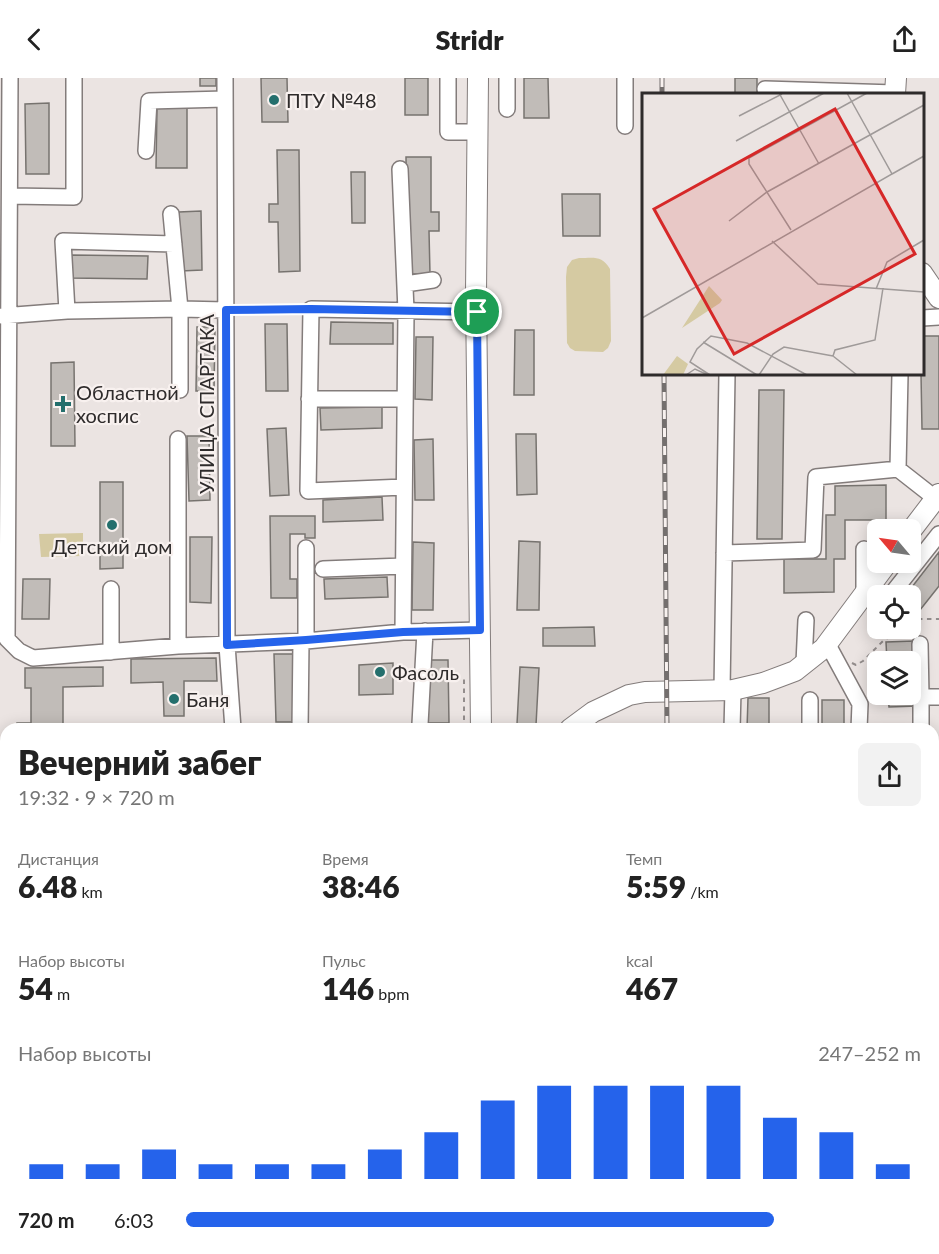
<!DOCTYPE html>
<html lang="ru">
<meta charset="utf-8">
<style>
body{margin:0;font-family:Lato,sans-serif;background:#f2f2f2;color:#222;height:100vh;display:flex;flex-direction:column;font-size:22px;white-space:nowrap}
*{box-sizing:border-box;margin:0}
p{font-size:20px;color:#767676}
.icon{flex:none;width:33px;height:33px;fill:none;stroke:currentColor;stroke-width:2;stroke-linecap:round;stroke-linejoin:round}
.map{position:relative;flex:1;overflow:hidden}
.panel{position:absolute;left:0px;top:645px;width:939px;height:531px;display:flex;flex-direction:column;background:#fff;border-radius:18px 18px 0 0;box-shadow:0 3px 15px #0003}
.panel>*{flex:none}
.needle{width:39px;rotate:299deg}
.controls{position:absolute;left:867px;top:441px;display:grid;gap:12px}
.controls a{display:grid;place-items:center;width:54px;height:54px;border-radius:9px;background:#fff;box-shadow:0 3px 15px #0003;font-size:30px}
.pin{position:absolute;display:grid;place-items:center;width:51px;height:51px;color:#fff;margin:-26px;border:3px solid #fff;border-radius:50%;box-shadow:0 2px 6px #0007}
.round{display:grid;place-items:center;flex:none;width:63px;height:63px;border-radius:9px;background:#f2f2f2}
.summary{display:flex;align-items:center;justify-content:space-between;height:102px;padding:0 18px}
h1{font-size:33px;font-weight:800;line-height:45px}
.stats{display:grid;grid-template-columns:repeat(3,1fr);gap:9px;height:102px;padding:6px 18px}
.stats div{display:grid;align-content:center}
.stats b{font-size:30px;font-weight:800}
.stats small{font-size:16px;font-weight:400}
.stats p{font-size:16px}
.chart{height:168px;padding:12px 18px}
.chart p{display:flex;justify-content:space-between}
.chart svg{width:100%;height:108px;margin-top:6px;stroke:#2563eb;stroke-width:6}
ul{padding:0 18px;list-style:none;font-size:20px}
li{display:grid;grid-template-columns:96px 72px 1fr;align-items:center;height:45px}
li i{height:15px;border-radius:8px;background:#2563eb}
header{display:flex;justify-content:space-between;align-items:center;height:78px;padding:0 18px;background:#fff;font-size:27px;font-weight:800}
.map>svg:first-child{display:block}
</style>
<header><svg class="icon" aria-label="back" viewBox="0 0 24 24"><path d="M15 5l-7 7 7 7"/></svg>Stridr<svg class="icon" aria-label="share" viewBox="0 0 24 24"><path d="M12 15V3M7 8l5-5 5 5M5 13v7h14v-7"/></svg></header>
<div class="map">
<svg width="939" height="1176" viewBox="0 0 939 1176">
<rect width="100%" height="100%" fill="#ebe4e2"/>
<path fill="#e4d5d2" d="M0 740 6 745V1170H332L339 1176H0Z"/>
<path fill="#d5caa2" d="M579 180C594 180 602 177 610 191L611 263 608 270 603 274 575 273 570 270 567 265 566 199 567 189 572 182Z
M83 455V478L41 479 39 456Z
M545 1170H648V1176H549Z"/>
<path fill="#c1bcb8" stroke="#77736f" stroke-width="1.5" d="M200 0H216V8H200Z
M261 0H287L288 44H262Z
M405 0H428V37H405Z
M524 0H548L549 40H524Z
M735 0H757V16H735Z
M49 25V96H26L25 26Z
M157 29H187V90H156Z
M277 72H299L300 193 279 194 278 144H269V126H278Z
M406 79H431V134H439V153H429L430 196H407Z
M351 94H365V145H352Z
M562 116H600V158H563Z
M201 133 202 192 181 193 179 134Z
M71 177 148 178 147 201 70 200Z
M331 244 393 245V266H330Z
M265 246H287L288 313H266Z
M197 249H215L214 313H196Z
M515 252H534V317H514Z
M922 258H939V351H922L921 296H922Z
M416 259H433L432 322 415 321Z
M74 284 75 368H51V285Z
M759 312H784L782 461H757Z
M382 329V350L321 352 320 330Z
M286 350 289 417 270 418 267 351Z
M516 356H536L537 416 517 417Z
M187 358H209L210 422 189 423Z
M433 361 434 422H415L414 362Z
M100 404H123V490L100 491Z
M886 407V442H845V481H834V514L784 515V481H826V437H835V408Z
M382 419 383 442 323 444V422Z
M270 438H315V460H305V456H290V501H297V520H271Z
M190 459H212L211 525 190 524Z
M519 463 540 464 539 532H517Z
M413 464 434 465 433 532H412Z
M939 474V508L920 532 910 525V518H905Z
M387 499 388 519 325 521 324 501Z
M23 501H50L49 541H22Z
M594 549 595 568H543V550Z
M914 563 917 628 889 629 888 616H910V584H887L886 564Z
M274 576H293L295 644H276Z
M216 580 217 603H184V638H164L163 604 131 605V581Z
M426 582H448L449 645H426Z
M393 585V616L359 617V587Z
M103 589V608L63 609V651H76H17V645H31V610H25V590Z
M520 589 539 590 536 647 517 646Z
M748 620H769V651H747Z
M822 622H844V651H822Z
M3 816 6 819V868L0 875V820Z
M6 1067V1082L0 1077V1074Z
M6 1140V1160L0 1155V1147Z
M133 1170H252L260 1176H141Z
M279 1170H313L321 1176H287Z"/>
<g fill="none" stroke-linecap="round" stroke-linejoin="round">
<defs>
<path id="minor" d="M10 0 7 561 19 573 33 580 178 568 306 563 403 554 480 552
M225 0 227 567 233 651
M448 0V54H477
M625 0V48
M765 11 895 15
M507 31V0
M146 73 149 23 225 21
M400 91 406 233 403 554
M10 118 74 119V0
M171 136 180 231V312
M405 206 433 202
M67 233 63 163 174 166
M2 238 67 233 180 231 226 232
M922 240 939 239
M309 321H405
M178 361V568
M898 391 935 420
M404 409 308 413 311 231 477 234
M864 471V517L878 519
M724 475 813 472 816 399 898 391 900 296
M323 491 403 488
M111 511V574
M890 518 939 456
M306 563V470
M827 565 860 626 859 651
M920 566 921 619
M804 585 806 542
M722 612 727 296
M420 646 425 553
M300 651 301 563
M732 651 733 612
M810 651V622
M921 651V619H939
M0 740 6 745
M933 758 939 761
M933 793 939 797
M933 1070 939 1066
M0 1113 6 1104
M8 1170 14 1176 26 1173 29 1170
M106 1170 113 1176
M262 1170 269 1176
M829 1176 834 1170"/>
<path id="major" d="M478 0 476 216 481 651
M895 16 896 0
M922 195 939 220
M910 454 939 416
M570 651 593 634 629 617 645 614 733 612 763 605 795 593 824 570 888 484
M484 1170V1176"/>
</defs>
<use href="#minor" stroke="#837c7b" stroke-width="18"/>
<use href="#major" stroke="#837c7b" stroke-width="22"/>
<path stroke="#938d8c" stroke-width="2" stroke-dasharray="4.5 4.5" stroke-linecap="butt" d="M239 232 299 231
M910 543 917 553
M910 545 917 541H939
M852 585 856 587 863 583 883 563 902 550
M495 647 502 646 504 651
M464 651V597
M933 855 939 843
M451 1176 452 1170"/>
<use href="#minor" stroke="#fff" stroke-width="15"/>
<use href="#major" stroke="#fff" stroke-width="20"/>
<defs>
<path id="rail" d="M662 0V16
M664 296 667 651
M0 704 6 709
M933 1011 939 1003
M539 1170 542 1176
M671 1170 672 1176
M806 1176 810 1170"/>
</defs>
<use href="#rail" stroke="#746f6e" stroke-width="5"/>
<use href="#rail" stroke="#f8f1ef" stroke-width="3" stroke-dasharray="9" stroke-linecap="butt"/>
</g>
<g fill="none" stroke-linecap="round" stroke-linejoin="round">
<defs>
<path id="route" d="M311 231 477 234 480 552 403 554 306 562 227 567 226 232Z"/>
</defs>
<use href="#route" stroke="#fff" stroke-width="12"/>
<use href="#route" stroke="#2563eb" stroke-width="8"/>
</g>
<g fill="#246f6d" stroke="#f8f1ef" stroke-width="2">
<circle cx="274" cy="22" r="6"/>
<path d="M60 317h6v6h6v6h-6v6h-6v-6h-6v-6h6z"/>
<circle cx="112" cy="447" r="6"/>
<circle cx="380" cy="594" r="6"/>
<circle cx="174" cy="621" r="6"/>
</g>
<g text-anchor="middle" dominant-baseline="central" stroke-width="4.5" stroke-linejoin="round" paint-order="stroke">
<g font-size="20" fill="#2e2b2b" stroke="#f8f1ef" text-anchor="start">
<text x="286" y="22">ПТУ №48</text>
<text x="76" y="314">Областной<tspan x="76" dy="23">хоспис</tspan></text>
<text x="112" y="468" text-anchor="middle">Детский дом</text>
<text x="392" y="594">Фасоль</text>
<text x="186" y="621">Баня</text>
</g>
<g font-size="20" fill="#2e2b2b" stroke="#f8f1ef">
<text transform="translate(206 326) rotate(-90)">УЛИЦА СПАРТАКА</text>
</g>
</g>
<g transform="translate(642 15)">
<rect width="282" height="282" fill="#ebe4e2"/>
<path d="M67 193 80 207 78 210 40 235ZM35 263 46 271 41 282H21Z" fill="#d5caa2"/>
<path fill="none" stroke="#9f9a99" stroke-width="1.5" d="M137 0 177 71M97 23 140 1M94 48 182 0M250 81 282 63M87 128 125 99 282 12M149 137 107 71V65L225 0M130 148 176 191 282 199M234 196 245 169 282 147M0 225 250 81 205 0M61 249 115 282M191 263 193 257 233 247 241 195M191 263 215 282M44 282 53 276 66 282M68 282 48 269 55 256 69 243 105 250 165 282M117 282 131 261 142 254 191 263"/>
<path fill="#d62828" fill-opacity="0.15" stroke="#d62828" stroke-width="3" d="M193 16 273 161 92 261 12 116Z"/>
<rect width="282" height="282" fill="none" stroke="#2e2b2b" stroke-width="3"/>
</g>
</svg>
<div class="controls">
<a><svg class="needle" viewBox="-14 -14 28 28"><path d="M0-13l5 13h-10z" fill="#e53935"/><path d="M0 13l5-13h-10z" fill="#767676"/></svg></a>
<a><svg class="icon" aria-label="locate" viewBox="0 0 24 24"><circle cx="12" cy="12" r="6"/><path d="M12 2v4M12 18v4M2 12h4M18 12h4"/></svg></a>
<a><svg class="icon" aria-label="layers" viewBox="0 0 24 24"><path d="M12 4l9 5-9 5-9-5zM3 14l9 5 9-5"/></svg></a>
</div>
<div class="pin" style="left:477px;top:234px;background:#1e9e55"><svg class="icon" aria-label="arrive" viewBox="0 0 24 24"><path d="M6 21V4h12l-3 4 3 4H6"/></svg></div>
<section class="panel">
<div class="summary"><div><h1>Вечерний забег</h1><p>19:32 · 9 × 720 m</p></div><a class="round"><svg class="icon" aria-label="share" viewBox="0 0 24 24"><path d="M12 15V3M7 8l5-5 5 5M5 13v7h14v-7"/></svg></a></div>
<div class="stats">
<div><p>Дистанция</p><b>6.48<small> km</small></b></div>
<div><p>Время</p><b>38:46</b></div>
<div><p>Темп</p><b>5:59<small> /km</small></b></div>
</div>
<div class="stats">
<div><p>Набор высоты</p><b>54<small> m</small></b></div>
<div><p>Пульс</p><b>146<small> bpm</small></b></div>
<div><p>kcal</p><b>467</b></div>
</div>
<div class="chart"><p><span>Набор высоты</span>247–252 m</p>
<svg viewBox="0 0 160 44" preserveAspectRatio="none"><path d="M5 44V38M15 44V38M25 44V32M35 44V38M45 44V38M55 44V38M65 44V32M75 44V25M85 44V12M95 44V6M105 44V6M115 44V6M125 44V6M135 44V19M145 44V25M155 44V38"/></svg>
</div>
<ul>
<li><b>720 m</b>6:03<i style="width:80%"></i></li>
</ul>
</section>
</div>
